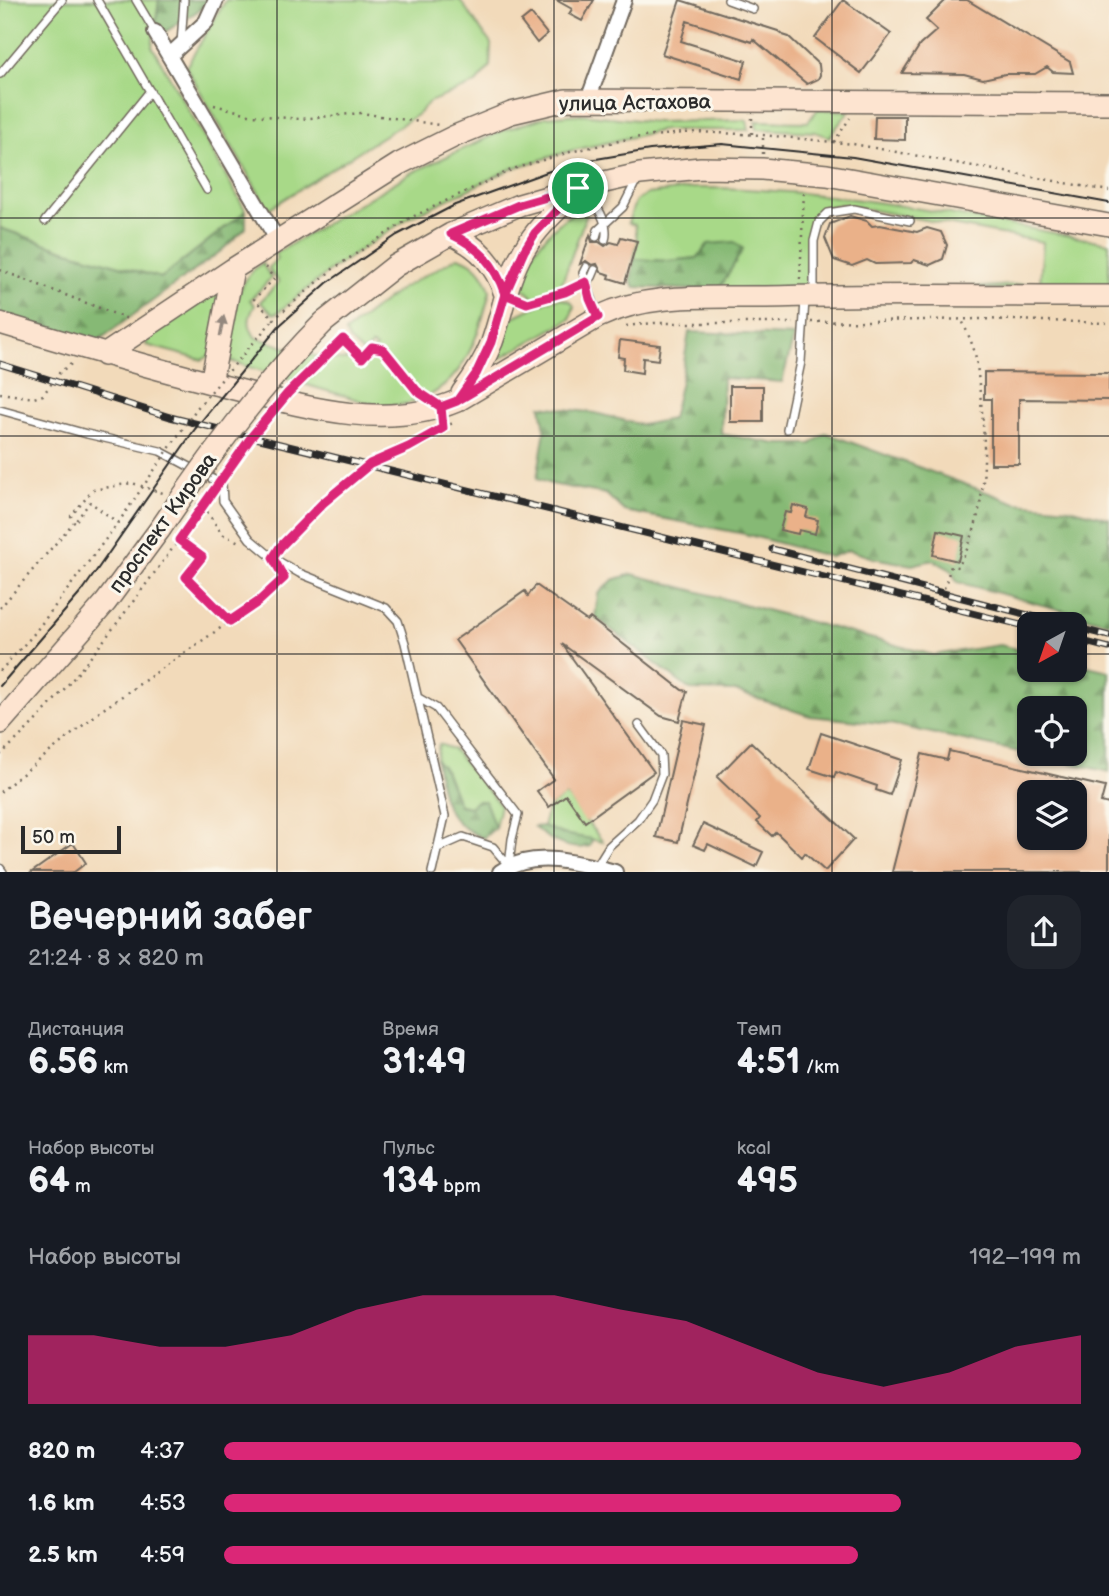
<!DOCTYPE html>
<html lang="ru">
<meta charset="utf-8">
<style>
body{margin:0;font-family:"Balsamiq Sans",sans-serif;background:#20242c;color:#f1f3f6;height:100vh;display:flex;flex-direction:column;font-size:26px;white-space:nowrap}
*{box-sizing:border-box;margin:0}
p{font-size:23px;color:#9ea1a6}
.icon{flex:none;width:38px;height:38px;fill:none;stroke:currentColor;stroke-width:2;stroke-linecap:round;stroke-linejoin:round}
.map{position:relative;height:872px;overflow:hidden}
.sheet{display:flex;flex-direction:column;background:#171b24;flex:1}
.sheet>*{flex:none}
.needle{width:46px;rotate:220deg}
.tools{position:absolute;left:1017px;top:612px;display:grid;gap:14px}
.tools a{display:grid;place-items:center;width:70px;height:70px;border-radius:14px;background:#171b24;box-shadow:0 2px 5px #0004;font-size:35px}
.scale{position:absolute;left:21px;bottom:18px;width:100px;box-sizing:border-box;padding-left:7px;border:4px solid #2b2b2b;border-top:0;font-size:19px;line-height:24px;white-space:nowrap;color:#2b2b2b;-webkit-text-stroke:5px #fbf7ec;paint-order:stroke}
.pin{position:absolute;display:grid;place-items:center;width:60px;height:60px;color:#fff;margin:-30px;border:4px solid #fff;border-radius:50%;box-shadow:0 2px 7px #0007}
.round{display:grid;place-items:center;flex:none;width:74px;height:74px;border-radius:21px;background:#20242c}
.headline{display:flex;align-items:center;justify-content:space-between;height:119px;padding:0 28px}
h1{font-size:38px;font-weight:800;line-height:52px}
.stats{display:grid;grid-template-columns:repeat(3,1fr);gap:10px;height:119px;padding:7px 28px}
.stats div{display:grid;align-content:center}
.stats b{font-size:35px;font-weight:800}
.stats small{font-size:19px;font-weight:400}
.stats p{font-size:19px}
.chart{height:196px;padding:14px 28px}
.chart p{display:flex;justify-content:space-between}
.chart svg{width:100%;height:126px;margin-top:7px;fill:#db2777;opacity:.7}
ul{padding:0 28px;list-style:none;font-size:23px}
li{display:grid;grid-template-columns:112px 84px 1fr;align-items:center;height:52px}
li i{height:18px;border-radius:9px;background:#db2777}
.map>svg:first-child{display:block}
</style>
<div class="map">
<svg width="1109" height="872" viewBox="0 0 1109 872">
<defs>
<pattern id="forest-firs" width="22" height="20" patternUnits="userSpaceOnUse" patternTransform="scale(1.75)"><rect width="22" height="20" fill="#86b974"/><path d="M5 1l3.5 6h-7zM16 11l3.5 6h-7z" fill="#6e975f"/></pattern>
</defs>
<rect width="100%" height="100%" fill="#fbf7ec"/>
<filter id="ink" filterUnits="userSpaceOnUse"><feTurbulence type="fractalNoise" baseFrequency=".0143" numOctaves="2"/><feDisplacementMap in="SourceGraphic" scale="14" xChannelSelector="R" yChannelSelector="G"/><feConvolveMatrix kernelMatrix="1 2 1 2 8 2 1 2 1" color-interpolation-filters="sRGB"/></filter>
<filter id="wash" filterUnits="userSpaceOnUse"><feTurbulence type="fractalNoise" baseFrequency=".00686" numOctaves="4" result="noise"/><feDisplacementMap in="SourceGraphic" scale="28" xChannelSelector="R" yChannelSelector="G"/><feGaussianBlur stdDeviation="1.57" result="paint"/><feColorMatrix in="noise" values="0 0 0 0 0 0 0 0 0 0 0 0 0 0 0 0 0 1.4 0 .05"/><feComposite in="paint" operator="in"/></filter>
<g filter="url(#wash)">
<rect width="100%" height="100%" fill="#f2daba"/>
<path fill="#a8d988" stroke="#6a825a" stroke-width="2" d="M0 0H159L152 46 246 211 161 278 61 249 0 228Z
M226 0H460L491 44 490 67 475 84 429 102 418 114 268 209 186 67Z
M818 109 849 111 829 137 815 132 757 129 756 121 808 122Z
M581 114 656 122 747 120 749 130H663L570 151 513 168 410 217 332 269 277 313 273 314 260 302 279 282 271 273 269 267 277 259 275 254 411 173 502 131 545 117Z
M695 188C834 187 973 219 1109 243V289H955L1040 283 1043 242 840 204C800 216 809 252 807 286L718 291 743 249 734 242 697 258 668 261 634 259 637 241 635 225 628 223 635 202 647 194Z
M585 207 588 210 562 283 552 294 533 298 521 286 519 270C538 246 556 219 585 207Z
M458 257C476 262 485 274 490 291 476 350 454 406 384 406 370 406 352 397 338 394 302 384 266 372 230 361 232 327 231 284 262 263L271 278 250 300 255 305C248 318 247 324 255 337 277 344 337 368 356 357L362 363 376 348 372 345 363 353 349 340 345 332 399 290Z
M218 290 222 292 211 355 202 360 146 345 148 337Z
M560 298 570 301 574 306 570 319 495 361 511 318 547 301Z
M439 744 453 749 500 805 495 828 485 801H477L470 807 459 805 445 770 436 760Z
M566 795 603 842C584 837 560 837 543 826L549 807Z"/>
<path fill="url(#forest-firs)" stroke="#587250" stroke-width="2" d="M159 0H207L204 7 162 34 156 26Z
M246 211V228L221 251 88 348 0 318V228L61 249 161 278Z
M734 242 743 249 718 291 635 287 631 280 634 259 668 261 697 258 708 244Z
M689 332 794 336 782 382 723 378 721 434 777 444H811L826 433 1016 503 1068 508 1109 518V623L957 582 951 570 933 560 912 565 873 558 849 550 831 557 745 534 624 511 606 494 551 484 537 479 545 430 541 406 595 413 642 425 672 419 681 381Z
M632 574 933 655 1000 645 1029 652V670H1074L1075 663 1109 671V772L1030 754H1074V709H1029V754L890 724 810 716 735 691 690 690 595 617 598 594 613 580Z
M436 760 445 770 459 805 470 807 477 801H485L495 828 483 838C443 821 442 798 436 760Z
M543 826 562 834 592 839 590 846C571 852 547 840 534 827Z"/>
<g id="blocks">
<path fill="#eab189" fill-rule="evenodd" d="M556 0H594L582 21 569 14 572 9Z
M680 0 778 31 783 35 789 37 819 65 820 75 818 79 807 84 753 39 752 42 687 21 681 41 746 61 741 79 662 54Z
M843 0 891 34 861 73 815 38Z
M946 0H967L1070 62 1073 73 1053 72 1047 67 1035 74H1005L983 79 964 74 902 73 920 45 937 30 926 20Z
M531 14 547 34 537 43 521 22Z
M875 116H905V140L874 139Z
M850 216 867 221 872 226 880 225 917 232 927 228 941 232 947 245 943 259 930 265 914 260 911 263 875 264 867 260 852 266 834 260 825 238 830 224Z
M590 235 592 242H599L605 246 611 242 618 244 621 237 637 241 625 283 609 278 610 275 601 272 597 264 592 265 586 261 580 264Z
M620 340 660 345 658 360 643 358 642 373 623 370 624 358 618 357Z
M984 372 1109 373V400L1019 399V464H991V399H984Z
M730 386H763V422H730Z
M793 505 808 509 806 517 818 520 815 534 799 530 798 534 780 530 785 512 791 513Z
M938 530 964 536 958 561 933 555Z
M536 585 587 621 590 618 682 690 687 691 679 721 661 716 562 644 654 772 585 822 566 795 549 807 537 791 554 779 455 640 525 591 528 596Z
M683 720 706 725 678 842 656 837Z
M821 733 902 760 890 795 876 790 877 786 836 772 834 777 809 769Z
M751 742 854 839 825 871 805 853 802 857 776 832 772 836 757 822 760 818 717 777Z
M949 751 1105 787 1101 802 1109 804V872H892L922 754 947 760ZM1029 793H1074V838H1029Z
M703 824 763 852 756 867 708 844 705 850 693 845Z
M73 843 86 863 74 872H32Z"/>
</g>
</g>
<g filter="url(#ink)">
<use href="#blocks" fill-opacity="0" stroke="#71685d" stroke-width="2"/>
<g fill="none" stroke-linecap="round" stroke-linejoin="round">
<defs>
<path id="lane" d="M97 0 207 190
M136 0 155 32
M728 0 753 9
M181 44 184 0
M0 74 62 0
M584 192C596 202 610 224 605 240
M45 221 150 91
M596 237 598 230 623 207 637 179
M586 267 583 273 598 316
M814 292V241L819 222 828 213 854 209 910 221
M509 296 527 303 565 292 586 282 592 277 595 270
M0 410 87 434 160 451 222 484 223 501 250 539 273 558 299 573 386 608 398 621 405 643 445 816 432 872
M787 429 801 362 805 300
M417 697 436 708 518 815 512 839 509 866
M438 848 463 837 493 847 509 866
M596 867 609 846 638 820 652 800 662 774 661 755 639 725
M0 868 3 872"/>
<path id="street" d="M155 32 278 241
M169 56 206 22 216 0
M588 100 624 0
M500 872C534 849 578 863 615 872"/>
<path id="secondary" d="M451 234C479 247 495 264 505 294
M324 322 395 266 451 234 519 205 578 188 640 174 701 168 762 169 827 175 1109 225
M0 323C70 344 140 365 211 383 289 402 379 434 457 401L598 317C650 292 710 298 766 297 880 294 995 296 1109 296
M104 355 233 269 399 164 455 136 511 113 566 100 1109 103
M211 383 233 269
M462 393C474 377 485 360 492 342 503 311 507 279 524 250 537 227 558 209 577 190
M0 723 106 602 160 529"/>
</defs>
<use href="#lane" stroke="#71685d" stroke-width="10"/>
<use href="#street" stroke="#71685d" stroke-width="18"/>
<use href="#secondary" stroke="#71685d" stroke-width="24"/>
<path stroke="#71685d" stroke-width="2.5" stroke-dasharray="2 5" stroke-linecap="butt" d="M214 105 253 115 300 119 361 113 439 125
M752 134V117
M834 142 850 118
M763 154V136
M266 267 274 279 254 299 274 319 333 269 410 218 513 169 570 152 632 138 695 132 763 135 853 144 1109 191
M0 270 128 319
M800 279 804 191
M811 322 981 319 1109 323
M626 326 654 323H794
M343 339 362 358 372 347 383 349 421 394
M0 393 34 398 43 395 60 372 74 362
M196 504 204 507 222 534 239 542
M277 551 323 503 370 464 409 447 456 421
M942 595 951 566 958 567C988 516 987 451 980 393 978 379 978 364 974 350 971 340 966 330 962 320
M0 608 74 522 71 516 93 490 132 483 163 493
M0 671 33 635 118 523 90 502 75 522
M0 755C69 694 123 614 179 540L202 557 186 577 230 621
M0 792 102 710 258 602 284 577 283 575"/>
<use href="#lane" stroke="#fff" stroke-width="7"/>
<use href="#street" stroke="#fff" stroke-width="14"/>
<use href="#secondary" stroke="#fde4d0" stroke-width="21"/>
<path stroke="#2b2b2b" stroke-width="2" d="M0 686 83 590 195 429 279 326 327 283 397 235 455 205 572 163 650 150 722 144 853 157 1109 203"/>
<defs>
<path id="rail" d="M0 364 170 417 1029 627
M772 549 1067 625
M1074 627 1109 636
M1074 639 1109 648"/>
</defs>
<use href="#rail" stroke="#2b2b2b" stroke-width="7"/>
<use href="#rail" stroke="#fbf7ec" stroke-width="4.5" stroke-dasharray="13" stroke-linecap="butt"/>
<defs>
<path id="secondary-bridge" d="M160 529C210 456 261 385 324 322"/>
</defs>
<use href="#secondary-bridge" stroke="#71685d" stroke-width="24" stroke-linecap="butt"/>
<path stroke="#71685d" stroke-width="2.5" stroke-dasharray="2 5" stroke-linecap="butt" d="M118 523 197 408 274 319
M179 540 252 436 288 393 343 339"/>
<use href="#secondary-bridge" stroke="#fde4d0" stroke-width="21"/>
</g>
<defs><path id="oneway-solid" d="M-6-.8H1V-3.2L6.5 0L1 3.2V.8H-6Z" transform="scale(1.75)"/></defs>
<use fill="#94887e" href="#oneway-solid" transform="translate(222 326) rotate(-79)"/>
</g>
<g fill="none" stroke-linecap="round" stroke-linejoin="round" filter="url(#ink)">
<defs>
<path id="route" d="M578 188 535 233 524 251 505 294 491 342 476 374 457 401 441 407 443 428 409 447 370 464 323 503 280 547 273 558 284 578 258 602 230 621 186 577 202 557 179 540 252 436 288 393 343 339 362 358 372 347 383 349 417 391 441 407 457 401 598 317 590 299 586 282 565 292 527 303 505 294C495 264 479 247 451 234L519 205 578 188"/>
</defs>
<use href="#route" stroke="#fff" stroke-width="14"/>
<use href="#route" stroke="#db2777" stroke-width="9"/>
</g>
<path fill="none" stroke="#2b2b2b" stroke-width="2" stroke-opacity="0.55" d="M277 0V872M554 0V872M832 0V872M0 218H1109M0 436H1109M0 654H1029M1074 654H1109"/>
<g text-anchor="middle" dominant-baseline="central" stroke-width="6" stroke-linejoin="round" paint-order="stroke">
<g font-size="21" fill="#2b2b2b" stroke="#fbf7ec">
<text transform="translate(635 103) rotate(-1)">улица Астахова</text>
<text transform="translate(163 523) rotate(-54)">проспект Кирова</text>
</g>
</g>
</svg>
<div class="tools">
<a><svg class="needle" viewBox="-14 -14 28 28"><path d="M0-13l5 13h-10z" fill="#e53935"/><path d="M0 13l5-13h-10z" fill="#9ea1a6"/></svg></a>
<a><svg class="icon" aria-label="locate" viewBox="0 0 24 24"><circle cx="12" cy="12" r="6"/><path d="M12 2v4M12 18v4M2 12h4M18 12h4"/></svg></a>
<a><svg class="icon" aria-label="layers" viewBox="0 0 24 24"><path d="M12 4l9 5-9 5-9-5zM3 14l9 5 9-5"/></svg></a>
</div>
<div class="scale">50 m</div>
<div class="pin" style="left:578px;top:188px;background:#1e9e55"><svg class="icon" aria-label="arrive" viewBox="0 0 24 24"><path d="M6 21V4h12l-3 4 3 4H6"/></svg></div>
</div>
<section class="sheet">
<div class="headline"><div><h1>Вечерний забег</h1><p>21:24 · 8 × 820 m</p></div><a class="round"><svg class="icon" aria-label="share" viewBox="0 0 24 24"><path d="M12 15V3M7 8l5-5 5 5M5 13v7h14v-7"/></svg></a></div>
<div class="stats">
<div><p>Дистанция</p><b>6.56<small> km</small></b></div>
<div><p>Время</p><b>31:49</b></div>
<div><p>Темп</p><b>4:51<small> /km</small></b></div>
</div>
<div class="stats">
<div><p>Набор высоты</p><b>64<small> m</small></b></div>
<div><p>Пульс</p><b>134<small> bpm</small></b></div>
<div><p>kcal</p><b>495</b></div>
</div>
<div class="chart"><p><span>Набор высоты</span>192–199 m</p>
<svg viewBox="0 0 160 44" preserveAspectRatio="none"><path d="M0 44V20L10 20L20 24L30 24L40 20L50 11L60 6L70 6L80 6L90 11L100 15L110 24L120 33L130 38L140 33L150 24L160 20V44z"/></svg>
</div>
<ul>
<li><b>820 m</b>4:37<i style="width:100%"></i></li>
<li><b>1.6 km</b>4:53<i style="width:79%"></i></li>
<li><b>2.5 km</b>4:59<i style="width:74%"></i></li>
</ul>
</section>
